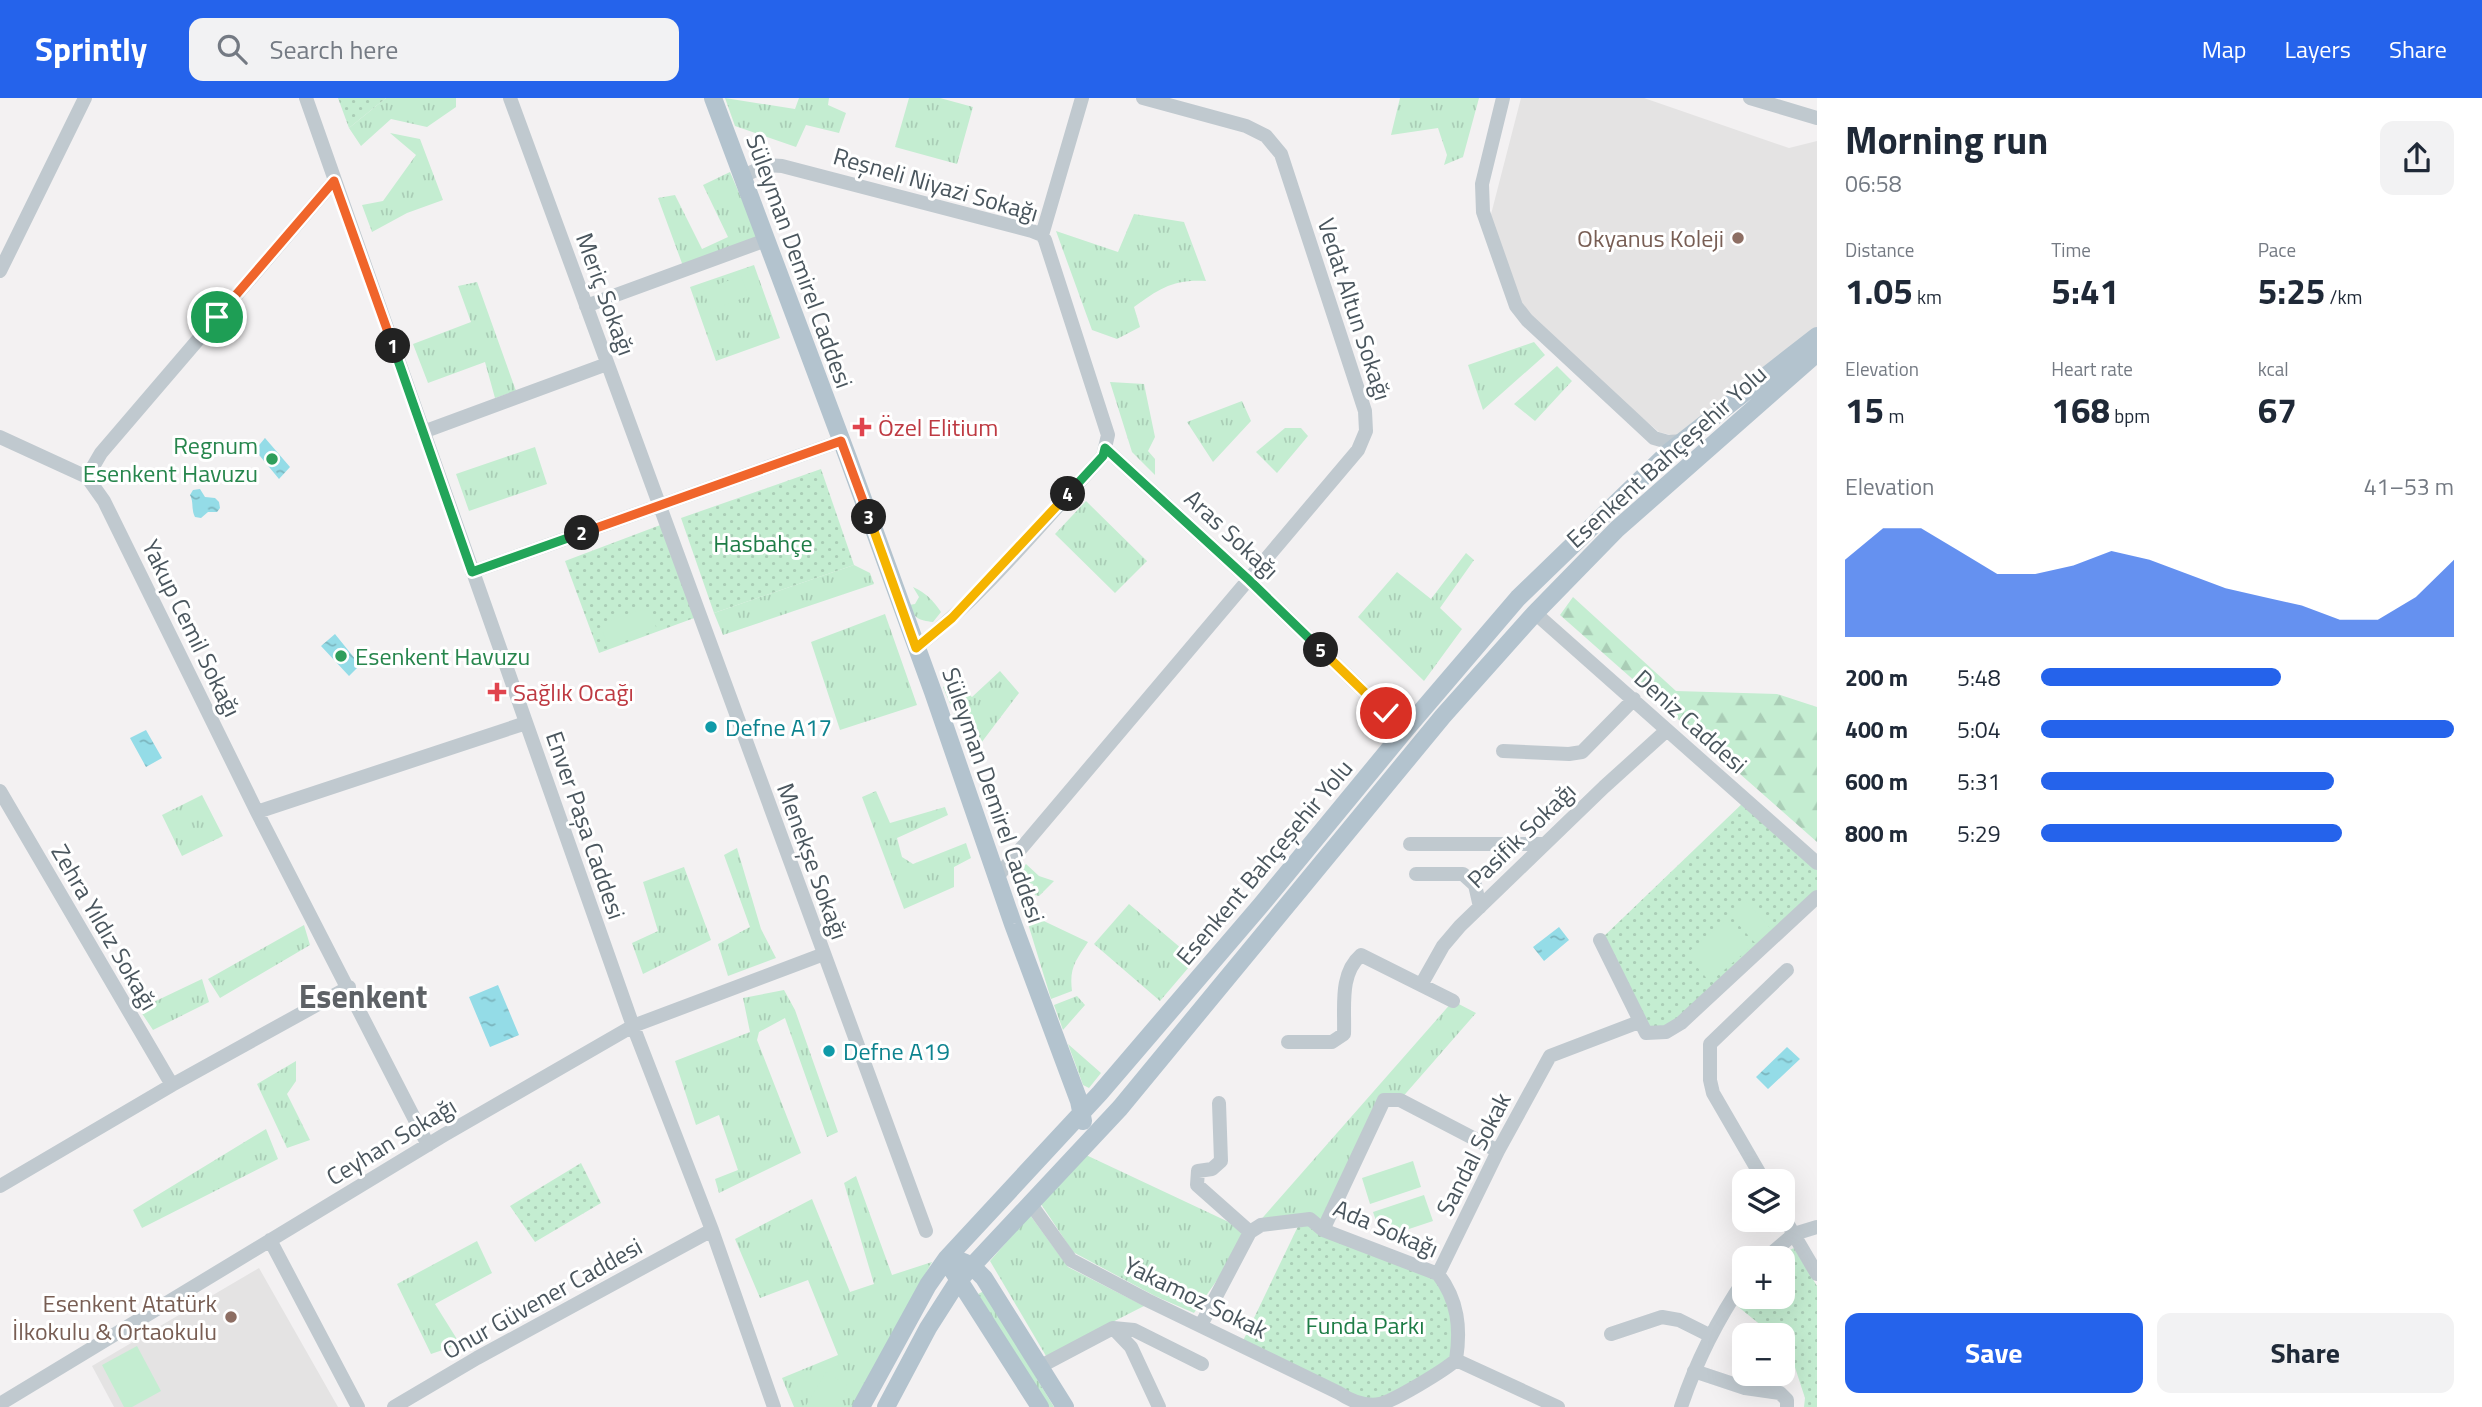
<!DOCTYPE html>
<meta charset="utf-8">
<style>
body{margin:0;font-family:"Titillium Web",sans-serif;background:#f2f2f3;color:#1f2937;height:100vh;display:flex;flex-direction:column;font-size:26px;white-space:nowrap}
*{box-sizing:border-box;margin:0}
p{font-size:23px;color:#747a83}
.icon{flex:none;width:38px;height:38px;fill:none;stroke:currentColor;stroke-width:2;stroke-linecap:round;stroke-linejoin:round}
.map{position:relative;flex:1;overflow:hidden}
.drawer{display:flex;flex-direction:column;background:#fff;width:665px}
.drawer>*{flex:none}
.tools{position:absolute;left:1732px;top:1071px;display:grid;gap:14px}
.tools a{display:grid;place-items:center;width:63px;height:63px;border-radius:14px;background:#fff;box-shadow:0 7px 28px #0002;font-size:35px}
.pin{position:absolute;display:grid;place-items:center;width:60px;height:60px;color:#fff;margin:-30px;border:4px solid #fff;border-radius:50%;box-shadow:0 2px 7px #0007}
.km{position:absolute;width:35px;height:35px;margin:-18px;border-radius:50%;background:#222;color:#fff;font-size:19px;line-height:35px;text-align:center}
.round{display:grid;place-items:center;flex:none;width:74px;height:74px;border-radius:14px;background:#f2f2f3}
.overview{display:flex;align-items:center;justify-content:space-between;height:119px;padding:0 28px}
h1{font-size:38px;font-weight:700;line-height:52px}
.figures{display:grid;grid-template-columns:repeat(3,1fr);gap:10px;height:119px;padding:7px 28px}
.figures div{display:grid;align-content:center}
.figures b{font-size:35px;font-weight:700}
.figures small{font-size:19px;font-weight:400}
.figures p{font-size:19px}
.chart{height:196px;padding:14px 28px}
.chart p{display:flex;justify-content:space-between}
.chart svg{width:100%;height:126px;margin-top:7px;fill:#2563eb;opacity:.7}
.action{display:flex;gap:14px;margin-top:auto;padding:14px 28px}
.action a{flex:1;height:80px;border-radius:14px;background:#2563eb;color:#fff;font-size:28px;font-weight:700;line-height:80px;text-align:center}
.action a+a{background:#f2f2f3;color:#1f2937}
ul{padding:0 28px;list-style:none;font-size:23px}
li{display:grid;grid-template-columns:112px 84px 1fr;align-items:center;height:52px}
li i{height:18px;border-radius:9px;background:#2563eb}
header{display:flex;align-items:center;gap:42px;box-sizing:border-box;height:98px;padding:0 35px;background:#2563eb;color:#fff}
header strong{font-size:33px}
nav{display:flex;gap:38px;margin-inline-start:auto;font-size:24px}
.search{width:490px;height:63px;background:#f2f2f3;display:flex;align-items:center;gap:18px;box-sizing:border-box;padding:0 24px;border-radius:14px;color:#747a83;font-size:26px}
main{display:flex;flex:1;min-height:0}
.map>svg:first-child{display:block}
</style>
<header>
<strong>Sprintly</strong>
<div class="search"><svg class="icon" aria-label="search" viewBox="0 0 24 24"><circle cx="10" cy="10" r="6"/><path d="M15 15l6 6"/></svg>Search here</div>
<nav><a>Map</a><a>Layers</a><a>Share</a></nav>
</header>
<main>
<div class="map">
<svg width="1817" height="1309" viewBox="0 0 1817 1309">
<defs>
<pattern id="grass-tufts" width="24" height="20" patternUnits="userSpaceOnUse" patternTransform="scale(1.75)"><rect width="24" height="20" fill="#c4edd1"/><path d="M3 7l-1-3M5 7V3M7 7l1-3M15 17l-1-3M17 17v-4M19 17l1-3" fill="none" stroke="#aacdb6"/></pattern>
<pattern id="forest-firs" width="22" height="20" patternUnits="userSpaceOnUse" patternTransform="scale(1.75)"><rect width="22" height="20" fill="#c4edd1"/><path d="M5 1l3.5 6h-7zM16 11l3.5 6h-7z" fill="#aacdb6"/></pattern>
<pattern id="park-dots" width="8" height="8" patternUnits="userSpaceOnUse" patternTransform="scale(1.75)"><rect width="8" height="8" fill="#c4edd1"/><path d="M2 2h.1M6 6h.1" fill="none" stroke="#aacdb6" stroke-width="1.8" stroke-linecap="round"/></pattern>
<pattern id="water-ripples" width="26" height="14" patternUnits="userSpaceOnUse" patternTransform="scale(1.75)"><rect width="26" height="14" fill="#94dce7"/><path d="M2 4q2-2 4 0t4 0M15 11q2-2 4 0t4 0" fill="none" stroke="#7bb5be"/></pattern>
</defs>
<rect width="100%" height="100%" fill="#f3f1f2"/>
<path fill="#e4e3e3" d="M1521 0H1644L1789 50 1817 43V231L1686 334 1675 338 1659 334 1527 222 1488 128Z
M259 1170 338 1309H114L92 1268Z"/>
<path fill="url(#grass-tufts)" d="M386 0H456V9L427 29 391 21 361 48 349 30Z
M725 0 795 11 799 0H829L828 7 846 15 839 35 806 27 796 49 735 28Z
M909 0H940L973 9 957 66 895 49Z
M1400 0H1479L1463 59 1444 67 1447 57 1438 30 1391 37Z
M390 35 420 41 443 102 407 115 372 134 362 107 383 103 416 57Z
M730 74 759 141 683 168 658 100 675 97 702 151 728 139 703 87Z
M1134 116 1184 124 1206 183C1173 181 1159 191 1134 209L1140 229 1117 241 1092 232 1056 133 1118 154Z
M754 167 780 240 716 263 690 189Z
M477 184 516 293 495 300 485 264 428 285 413 246 471 224 458 188Z
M1534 244 1545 257 1483 312 1468 267Z
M1557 268 1572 283 1535 323 1514 306Z
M1110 284 1144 286 1155 339 1148 353 1155 361V377L1132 354Z
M1242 303 1251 323 1213 364 1187 324Z
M1285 330H1301L1308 338 1277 375 1256 354Z
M535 349 547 386 469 413 456 376Z
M1086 403 1147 463 1115 495 1055 436Z
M1466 455 1474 462 1440 510 1462 531 1424 583 1358 519 1397 474 1431 501Z
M854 467 870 475 874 486 723 537 714 515Z
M913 489C926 495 933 502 941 514L933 524C919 522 914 521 909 507L915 506 919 499Z
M885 516 917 607 840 632 811 544Z
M1000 573 1019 595 972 657 943 589 954 584 972 599Z
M876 693 890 725 945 709 948 717 897 740 902 759 913 766 966 745 971 760 954 769V789L904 811 862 699Z
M202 697 223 738 182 758 162 717Z
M737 750 761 831 776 860 728 878 718 846 750 829 724 757Z
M1026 766 1039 778 1054 783 1039 798 1035 797 1033 786 1014 781Z
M684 769 711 842 643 876 632 845 658 833 643 784Z
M1129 806 1195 862 1160 903 1094 846Z
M1029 816 1088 844C1076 862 1069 870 1072 893L1051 901 1026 819Z
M304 827 310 847 220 900 208 881Z
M202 881 209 904 153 932 139 911Z
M784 892 795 912 838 1034 827 1039 785 920 759 934 757 942 801 1055 719 1095 715 1081 738 1072 719 1017 696 1027 675 963 750 934 743 900Z
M1077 898 1085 907 1063 932 1054 907Z
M1453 903 1476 915 1400 1002H1384L1323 1132 1310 1121 1250 1135 1194 1215 1155 1198 1073 1154 1041 1106 1086 1057 1250 1134Z
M1068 946 1101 975 1089 990 1083 987Z
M296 963V983L287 996 310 1042 287 1050 257 986Z
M266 1031 278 1061 142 1130 133 1112Z
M856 1078 892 1177 932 1164 852 1309H794L782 1280 838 1257 808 1182 760 1200 735 1141 812 1101 850 1194 874 1186 844 1085Z
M1030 1117 1068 1169 1144 1208 1046 1258 990 1163Z
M477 1143 492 1175 435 1206 460 1246 431 1256 397 1186Z
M984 1193 1054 1309H1048L978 1196Z"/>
<path fill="url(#forest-firs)" d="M1573 499 1676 593 1777 596 1817 609V744L1560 517Z"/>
<path fill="url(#park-dots)" d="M338 0H386L349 30Z
M821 371 854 467 714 515 681 420Z
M663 426 697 519 599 555 565 463Z
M1746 702 1817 765V799L1681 925 1646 935 1600 842Z
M581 1065 601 1105 535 1144 510 1108Z
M1301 1122 1438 1176 1460 1233 1447 1271 1362 1307 1241 1247Z
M1794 1150 1817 1188V1309H1804L1805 1300 1789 1251 1783 1246V1237H1773L1736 1207 1745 1194V1199H1783V1160H1771Z"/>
<path fill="#c4edd1" d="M741 178 749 198 711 212 703 192Z
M649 509 657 532 608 549 600 526Z
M1745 802 1772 832 1756 846 1729 816Z
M1726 822 1750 850 1710 884 1686 856Z
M1413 1063 1421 1089 1370 1106 1362 1080Z
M1424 1097 1433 1123 1382 1140 1373 1114Z
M137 1248 161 1293 132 1309H124L102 1267Z
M826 1274 848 1288 835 1309H805Z"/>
<path fill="url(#water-ripples)" d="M265 340 290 369 279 381 255 352Z
M200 391 205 399 215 400 219 404 220 410 217 414H208L201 420 195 419C191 412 194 404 190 397L193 392Z
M335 536 360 567 349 578 321 548Z
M146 632 162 660 146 669 130 640Z
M1559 829 1569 842 1544 863 1533 849Z
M498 887 519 937 490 949 469 899Z
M1787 949 1800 961 1768 991 1756 979Z"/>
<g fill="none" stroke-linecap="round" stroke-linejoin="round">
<path stroke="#c0c9cf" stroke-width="14" d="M306 0 633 928 712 1132 774 1309
M510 0 926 1133
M1503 0 1482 86 1483 114 1516 208 1527 222 1654 340 1668 344 1684 343
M1750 0 1817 20
M743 78 767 67 782 68 1032 133 1042 137 1045 142 1108 337 1103 358C1043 423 986 495 916 550
M1042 137 1082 0
M0 173 85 0
M586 208 766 142
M423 334 607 266
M0 339 87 379
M1105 350 1249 482 1386 615
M87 379 104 403 257 714 428 1047
M87 379 101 355 334 83
M472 474 841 343
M1535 515 1817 765
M1503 653 1569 656 1582 654 1634 601
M0 693 172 987
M257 714 526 625
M1410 746H1545
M1416 776H1463L1475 787 1480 809
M997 779 1358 352 1366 333 1365 313 1281 56 1266 38 1246 28 1143 0
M1600 842 1646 935 1666 934 1681 925 1817 799
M1421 887 1443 848 1460 828 1604 689 1667 632
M1288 944H1332L1344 936C1345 909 1339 876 1361 857L1453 903
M1219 1005 1221 1063 1212 1071 1198 1073 1197 1087 1250 1134
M1764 1083 1713 995 1710 982V946L1787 872
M0 1088 172 987 349 889
M1035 1112 1071 1162 1147 1202 1339 1295C1351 1303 1364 1309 1380 1306 1394 1303 1445 1272 1456 1262
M1783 1118 1817 1176
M1323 1132 1384 1002H1400L1498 1053
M270 1142 358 1309
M1766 1160 1794 1136 1817 1129
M1438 1176 1498 1053 1550 958 1639 924
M1201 1227 1250 1134 1261 1127 1310 1121 1323 1132 1438 1176C1458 1202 1461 1230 1456 1262
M1113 1230 1131 1249 1159 1309
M1611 1236 1662 1219 1679 1222 1711 1238
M1456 1262 1558 1309
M1041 1268 1113 1230 1134 1232 1202 1266
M1694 1273 1745 1290 1780 1295 1787 1302V1309
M0 1306 444 1037 633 928 824 856
M394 1309 477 1260 712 1132
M1681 1309C1697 1261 1717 1222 1745 1181"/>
<path stroke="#b3c3ce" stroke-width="18" d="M713 0 848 360 933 594 1013 826 1079 1003 1083 1023
M961 1163 971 1167 984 1180 1065 1309
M953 1173 1040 1309
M861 1309 928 1187 947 1160 1100 995 1261 807 1406 631 1518 500 1670 353 1817 238
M886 1309 928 1230 958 1183 1120 1010 1443 618 1535 515 1617 431 1817 255"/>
</g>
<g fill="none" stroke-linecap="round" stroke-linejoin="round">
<defs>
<path id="split-1" d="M217 219 334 83 393 248"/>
<path id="split-2" d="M393 248 472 474 582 435"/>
<path id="split-3" d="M582 435 841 343 869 419"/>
<path id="split-4" d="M869 419 916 550 952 520 1068 396"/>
<path id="split-5" d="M1068 396 1103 358 1105 350 1249 482 1321 552"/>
<path id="split-6" d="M1321 552 1386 615"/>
</defs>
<use href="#split-1" stroke="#fff" stroke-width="14"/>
<use href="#split-2" stroke="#fff" stroke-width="14"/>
<use href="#split-3" stroke="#fff" stroke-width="14"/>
<use href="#split-4" stroke="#fff" stroke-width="14"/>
<use href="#split-5" stroke="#fff" stroke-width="14"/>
<use href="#split-6" stroke="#fff" stroke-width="14"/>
<use href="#split-1" stroke="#f0652b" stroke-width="9"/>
<use href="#split-2" stroke="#22a559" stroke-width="9"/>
<use href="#split-3" stroke="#f0652b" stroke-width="9"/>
<use href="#split-4" stroke="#f5b400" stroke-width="9"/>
<use href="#split-5" stroke="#22a559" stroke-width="9"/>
<use href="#split-6" stroke="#f5b400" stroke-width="9"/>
</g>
<g fill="#8d6e63" stroke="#fff" stroke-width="2.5">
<circle cx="1738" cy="140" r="7"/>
<circle cx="231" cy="1219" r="7"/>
</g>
<g fill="#e0444e" stroke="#fff" stroke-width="2.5">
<path d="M858.5 318.5h7v7h7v7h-7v7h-7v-7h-7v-7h7z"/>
<path d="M493.5 583.5h7v7h7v7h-7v7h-7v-7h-7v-7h7z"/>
</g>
<g fill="#2e9e5b" stroke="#fff" stroke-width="2.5">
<circle cx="272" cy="361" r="7"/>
<circle cx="341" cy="558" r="7"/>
</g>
<g fill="#0f9aa8" stroke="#fff" stroke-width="2.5">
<circle cx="711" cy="629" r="7"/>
<circle cx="829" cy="953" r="7"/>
</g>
<g text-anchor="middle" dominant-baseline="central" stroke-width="6" stroke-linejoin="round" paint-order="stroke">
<g font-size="24" fill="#4a565e" stroke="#fff">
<text transform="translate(936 86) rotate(16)">Reşneli Niyazi Sokağı</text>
<text transform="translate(800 163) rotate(70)">Süleyman Demirel Caddesi</text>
<text transform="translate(606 196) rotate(70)">Meriç Sokağı</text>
<text transform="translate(1355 211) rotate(72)">Vedat Altun Sokağı</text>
<text transform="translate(1666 358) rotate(-42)">Esenkent Bahçeşehir Yolu</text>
<text transform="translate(1232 436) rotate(43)">Aras Sokağı</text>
<text transform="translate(192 530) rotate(64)">Yakup Cemil Sokağı</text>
<text transform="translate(1691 623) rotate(42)">Deniz Caddesi</text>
<text transform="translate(994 697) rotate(71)">Süleyman Demirel Caddesi</text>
<text transform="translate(586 727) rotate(71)">Enver Paşa Caddesi</text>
<text transform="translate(1521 737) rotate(-44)">Pasifik Sokağı</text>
<text transform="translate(813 763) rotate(70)">Menekşe Sokağı</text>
<text transform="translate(1264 764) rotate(-50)">Esenkent Bahçeşehir Yolu</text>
<text transform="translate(105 829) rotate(60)">Zehra Yıldız Sokağı</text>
<text transform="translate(391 1043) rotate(-31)">Ceyhan Sokağı</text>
<text transform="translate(1473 1056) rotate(-63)">Sandal Sokak</text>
<text transform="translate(1386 1130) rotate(23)">Ada Sokağı</text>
<text transform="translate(1196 1199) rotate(26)">Yakamoz Sokak</text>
<text transform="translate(542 1200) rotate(-29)">Onur Güvener Caddesi</text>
</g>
<g font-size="24" fill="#785e54" stroke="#fff" text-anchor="end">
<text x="1724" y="140">Okyanus Koleji</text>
<text x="217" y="1205">Esenkent Atatürk<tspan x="217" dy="28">İlkokulu &amp; Ortaokulu</tspan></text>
</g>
<g font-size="24" fill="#be3a42" stroke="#fff" text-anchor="start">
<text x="878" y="329">Özel Elitium</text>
<text x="513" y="594">Sağlık Ocağı</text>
</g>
<g font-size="24" fill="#27864d" stroke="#fff" text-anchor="end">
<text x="258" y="347">Regnum<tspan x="258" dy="28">Esenkent Havuzu</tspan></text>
<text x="355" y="558" text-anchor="start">Esenkent Havuzu</text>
</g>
<g font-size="24" fill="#1e7c46" stroke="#fff">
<text x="763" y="445">Hasbahçe</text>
<text x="1365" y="1227">Funda Parkı</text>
</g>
<g font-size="24" fill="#0d838f" stroke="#fff" text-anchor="start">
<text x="725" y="629">Defne A17</text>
<text x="843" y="953">Defne A19</text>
</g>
<g font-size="32" font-weight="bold" fill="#5e6266" stroke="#fff">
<text x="363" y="898">Esenkent</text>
</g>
</g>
</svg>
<div class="tools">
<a><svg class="icon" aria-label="layers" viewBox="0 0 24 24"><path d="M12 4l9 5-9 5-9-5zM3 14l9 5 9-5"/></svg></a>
<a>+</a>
<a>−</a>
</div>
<div class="pin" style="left:217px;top:219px;background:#1e9e55"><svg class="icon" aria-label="arrive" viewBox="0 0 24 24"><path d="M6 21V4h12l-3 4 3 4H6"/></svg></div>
<div class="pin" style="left:1386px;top:615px;background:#d93025"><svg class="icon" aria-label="check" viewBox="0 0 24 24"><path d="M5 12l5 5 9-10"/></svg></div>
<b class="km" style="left:393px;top:248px">1</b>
<b class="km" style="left:582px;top:435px">2</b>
<b class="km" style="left:869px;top:419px">3</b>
<b class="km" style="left:1068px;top:396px">4</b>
<b class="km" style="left:1321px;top:552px">5</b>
</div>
<section class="drawer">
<div class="overview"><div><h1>Morning run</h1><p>06:58</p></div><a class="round"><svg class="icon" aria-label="share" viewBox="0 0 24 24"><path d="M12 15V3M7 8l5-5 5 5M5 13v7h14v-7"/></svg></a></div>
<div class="figures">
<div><p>Distance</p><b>1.05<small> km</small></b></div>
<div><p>Time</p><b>5:41</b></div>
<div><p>Pace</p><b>5:25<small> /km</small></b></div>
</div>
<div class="figures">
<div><p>Elevation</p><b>15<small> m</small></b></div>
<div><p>Heart rate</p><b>168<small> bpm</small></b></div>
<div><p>kcal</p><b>67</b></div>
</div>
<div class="chart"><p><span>Elevation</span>41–53 m</p>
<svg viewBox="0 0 160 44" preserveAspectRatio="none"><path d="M0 44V17L10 6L20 6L30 14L40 22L50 22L60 19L70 14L80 17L90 22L100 27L110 30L120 33L130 38L140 38L150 30L160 17V44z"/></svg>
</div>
<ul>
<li><b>200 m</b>5:48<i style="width:58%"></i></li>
<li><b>400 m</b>5:04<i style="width:100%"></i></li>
<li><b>600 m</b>5:31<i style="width:71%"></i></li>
<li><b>800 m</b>5:29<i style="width:73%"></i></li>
</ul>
<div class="action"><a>Save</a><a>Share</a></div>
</section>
</main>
